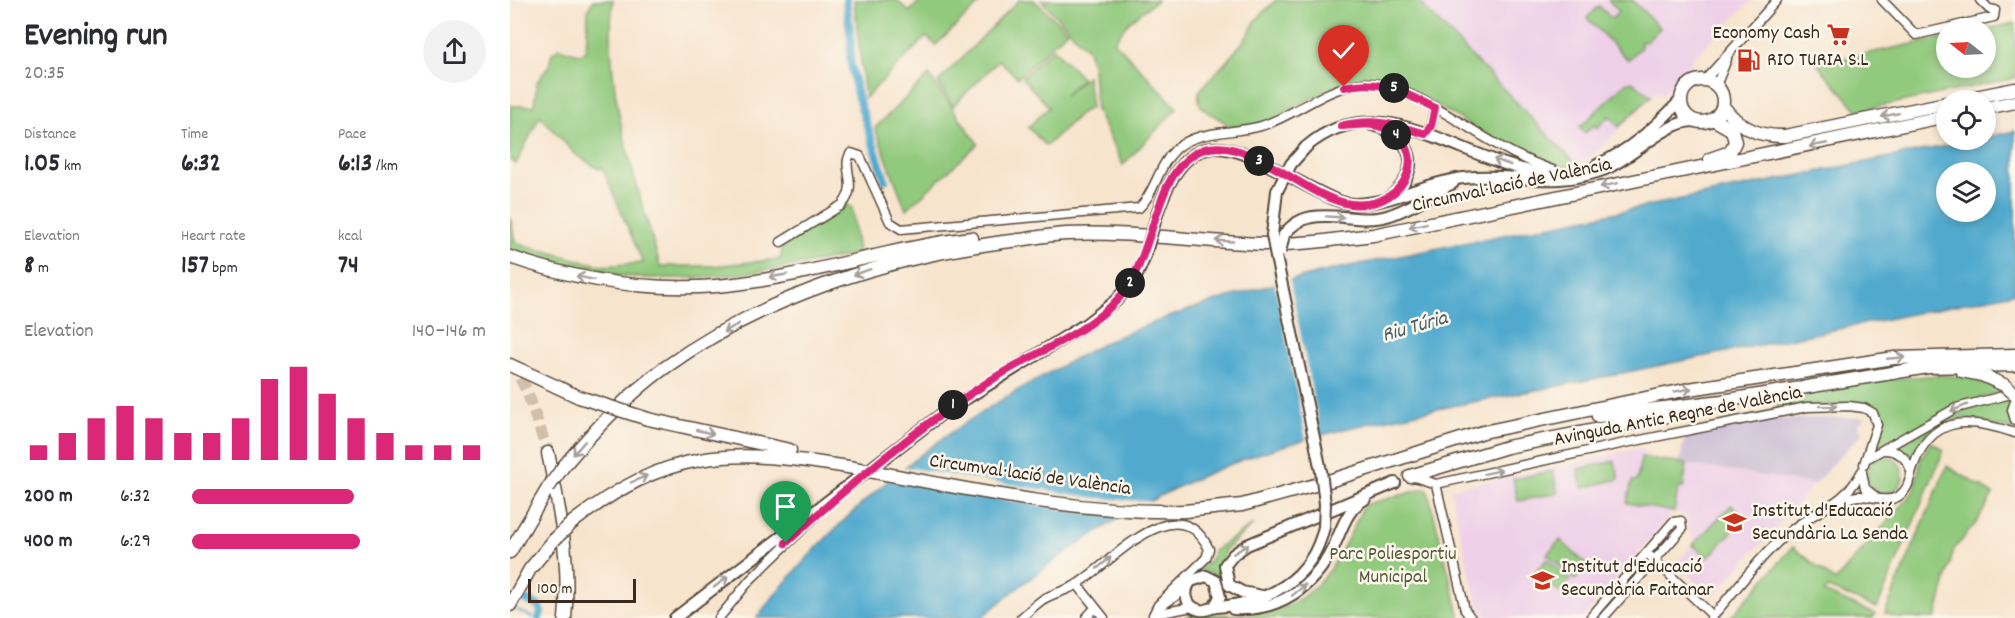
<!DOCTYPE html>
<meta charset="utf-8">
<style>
body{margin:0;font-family:Dekko,sans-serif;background:#f2f2f3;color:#2b2b33;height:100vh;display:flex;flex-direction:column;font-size:22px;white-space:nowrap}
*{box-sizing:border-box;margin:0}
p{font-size:20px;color:#7c7c81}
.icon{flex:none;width:33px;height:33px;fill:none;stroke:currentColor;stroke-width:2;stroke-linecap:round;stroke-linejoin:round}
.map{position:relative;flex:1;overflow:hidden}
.sheet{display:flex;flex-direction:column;background:#fff;width:510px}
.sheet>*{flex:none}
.needle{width:39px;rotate:288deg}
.fabs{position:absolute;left:1426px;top:18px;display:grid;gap:12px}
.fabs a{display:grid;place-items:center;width:60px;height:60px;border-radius:50%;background:#fff;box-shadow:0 3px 9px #0003;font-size:30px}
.scale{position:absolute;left:18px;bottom:15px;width:108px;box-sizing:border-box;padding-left:6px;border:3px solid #3b2a1e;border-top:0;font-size:16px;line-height:21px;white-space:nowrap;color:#3b2a1e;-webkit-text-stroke:4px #fbf7ec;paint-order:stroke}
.pin{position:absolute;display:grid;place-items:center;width:51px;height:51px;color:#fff;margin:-62px -26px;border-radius:50% 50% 50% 0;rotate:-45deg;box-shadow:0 0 6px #0007}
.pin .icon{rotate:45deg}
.km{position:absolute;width:30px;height:30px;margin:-15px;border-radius:50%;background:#222;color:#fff;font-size:16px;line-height:30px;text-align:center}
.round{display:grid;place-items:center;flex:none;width:63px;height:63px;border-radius:32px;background:#f2f2f3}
.headline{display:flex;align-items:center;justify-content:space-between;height:102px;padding:0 24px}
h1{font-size:33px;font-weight:800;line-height:45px}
.figures{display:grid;grid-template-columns:repeat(3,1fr);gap:9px;height:102px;padding:6px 24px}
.figures div{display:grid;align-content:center}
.figures b{font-size:26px;font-weight:800}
.figures small{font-size:16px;font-weight:400}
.figures p{font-size:16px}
.chart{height:168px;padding:12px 24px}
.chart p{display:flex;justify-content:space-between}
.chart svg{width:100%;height:108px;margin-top:6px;stroke:#db2777;stroke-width:6}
ul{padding:0 24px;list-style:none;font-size:20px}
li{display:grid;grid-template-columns:96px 72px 1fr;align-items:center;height:45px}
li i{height:15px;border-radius:8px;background:#db2777}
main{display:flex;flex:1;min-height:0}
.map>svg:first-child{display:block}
</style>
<main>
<section class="sheet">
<div class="headline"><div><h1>Evening run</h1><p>20:35</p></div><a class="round"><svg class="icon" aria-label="share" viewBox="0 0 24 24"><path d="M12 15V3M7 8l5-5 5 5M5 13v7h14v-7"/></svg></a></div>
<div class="figures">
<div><p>Distance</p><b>1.05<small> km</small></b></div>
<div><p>Time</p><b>6:32</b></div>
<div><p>Pace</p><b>6:13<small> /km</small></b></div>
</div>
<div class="figures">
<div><p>Elevation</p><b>8<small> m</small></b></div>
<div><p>Heart rate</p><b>157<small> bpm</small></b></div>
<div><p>kcal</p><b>74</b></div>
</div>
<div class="chart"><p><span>Elevation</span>140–146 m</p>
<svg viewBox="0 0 160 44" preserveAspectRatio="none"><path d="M5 44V38M15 44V33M25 44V27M35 44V22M45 44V27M55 44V33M65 44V33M75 44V27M85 44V11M95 44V6M105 44V17M115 44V27M125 44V33M135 44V38M145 44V38M155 44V38"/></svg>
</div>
<ul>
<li><b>200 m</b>6:32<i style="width:55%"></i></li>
<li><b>400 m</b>6:29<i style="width:57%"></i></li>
</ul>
</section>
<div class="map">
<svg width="1505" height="618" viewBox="0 0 1505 618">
<rect width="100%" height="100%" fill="#fbf7ec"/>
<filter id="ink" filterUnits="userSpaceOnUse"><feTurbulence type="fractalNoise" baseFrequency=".0167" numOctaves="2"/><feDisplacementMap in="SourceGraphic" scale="12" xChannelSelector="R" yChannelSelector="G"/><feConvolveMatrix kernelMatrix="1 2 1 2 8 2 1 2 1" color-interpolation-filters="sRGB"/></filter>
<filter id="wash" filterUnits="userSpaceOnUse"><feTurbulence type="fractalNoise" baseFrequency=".008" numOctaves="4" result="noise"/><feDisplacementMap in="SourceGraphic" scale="24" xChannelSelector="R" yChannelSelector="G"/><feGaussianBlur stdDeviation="1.35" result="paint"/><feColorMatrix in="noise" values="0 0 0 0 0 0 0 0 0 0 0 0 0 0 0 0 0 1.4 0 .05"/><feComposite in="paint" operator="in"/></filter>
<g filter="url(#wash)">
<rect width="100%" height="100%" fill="#f7e4cd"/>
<path fill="#eed0e8" d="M907 0H1242L1180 61 1183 65 1152 95 1148 91 1078 160 1065 162Z
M1132 448 1138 458 1304 484 1203 597 1166 564 1184 544 1182 534 1176 529 1178 518 1165 510 1073 618H978L968 608 940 489Z"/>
<path fill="#ccbed4" d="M1355 417 1347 426 1353 432 1304 484 1169 463 1175 436 1253 419Z"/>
<path fill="#91c97d" stroke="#667a4e" stroke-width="1.5" d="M83 0H103C92 91 126 180 150 266H203L271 259 272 246 338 205 342 208 348 254C224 278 122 296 0 249V217L5 241 16 246 91 266 133 263 92 167 89 169 65 154 30 116 6 164 0 160V106H24L27 82 39 66 42 53 49 48 68 54 76 52 78 11Z
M344 0H387L399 12 411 0H473L426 45 416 37 355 98Z
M509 0H524L557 31 508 78 489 60 443 106 428 82Z
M531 0H647L619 22 604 41 667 108 613 165 586 110 583 68 578 50Z
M766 0H907L1067 165C1013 180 921 80 855 80 815 79 755 137 723 127 717 125 709 118 703 115 692 110 687 104 689 91L716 62 736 38 746 20Z
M1098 0H1122L1150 28 1136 42 1131 41V47L1118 60 1077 18 1089 6 1102 19 1109 11Z
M1505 23V78L1348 111 1307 64 1437 37V68H1476V29Z
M543 48 572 78 554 96 577 76 581 108 572 112 536 146 518 127 539 107 512 78Z
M419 75 468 144 396 210 365 128Z
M1122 81 1141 96 1109 127 1099 116 1087 128 1084 125 1075 133 1069 128 1116 83Z
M1429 375 1460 378 1492 391 1440 409 1377 445 1365 447 1371 424 1364 409 1304 404 1268 408 1267 399 1362 381Z
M1504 396 1498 412 1505 430 1453 419C1427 422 1410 436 1402 460L1385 448 1430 420 1454 409Z
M1421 442 1434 450 1367 608 1318 588 1314 592 1365 614 1363 618H1220L1283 547 1325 581 1405 490 1411 458Z
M1357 475a18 18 0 1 1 36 0a18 18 0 1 1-36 0Z
M1131 457 1177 464 1173 488H1168L1164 512 1117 503 1122 481H1127Z
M1105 461 1109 479 1072 488 1068 469Z
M1437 466 1483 494 1466 523 1444 549 1426 618H1388L1375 613Z
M1043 471 1048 493 1008 501 1003 479Z
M917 488 950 618H674C687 611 713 616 729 615 804 615 826 565 854 505Z
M1221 505 1234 518 1198 558 1183 545Z
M744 524 714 551 711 577 697 572 686 573 701 560 703 551Z
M1050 540 1078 566 1065 580 1037 554Z
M1037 559 1060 580 1049 592 1026 571Z"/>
<path fill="#51aace" stroke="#466a76" stroke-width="1.5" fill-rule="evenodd" d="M1505 131V293C1363 322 1220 351 1078 380 965 403 836 421 729 461 633 497 548 552 471 618H246C330 511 424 434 544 370 564 359 584 347 605 338 679 306 756 285 835 267L1465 140H1476V137ZM1437 172H1476V212H1437Z"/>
<path fill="#f7e4cd" d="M779 277 812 440 797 444 764 280Z
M388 466 585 498 646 502 617 517 580 514 374 479Z"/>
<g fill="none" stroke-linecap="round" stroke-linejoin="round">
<path stroke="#51aace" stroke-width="2" d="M3 608 23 618"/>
<path stroke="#51aace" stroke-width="8" d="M336 0 341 39 340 59 347 95 375 180
M11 598 29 606 31 612 29 618"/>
</g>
</g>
<g filter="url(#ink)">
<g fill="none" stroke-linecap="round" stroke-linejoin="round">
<path stroke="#d1bfaa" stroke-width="12" stroke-dasharray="12 6" stroke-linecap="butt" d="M2 362 17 391 38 453"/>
<defs>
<path id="minor" d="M1372 0 1406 35 1484 17 1485 10 1479 9 1470 0
M1194 81 1267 0
M1206 86 1217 59
M915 133 921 126 925 107
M271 242 332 205C350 184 330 167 341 153L350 156 380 222 391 229 629 208C645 193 648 166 665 150 686 129 724 134 751 126 784 116 812 90 847 84 891 75 959 132 999 151 1013 159 1029 165 1045 171
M1505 401 1502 410 1505 420
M1374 450C1389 450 1397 458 1401 471
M1358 458 1446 408 1505 393
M1352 472 1355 488 1365 496
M901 476 926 484
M926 484 1115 443 1297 407 1339 406 1354 408 1363 413 1367 425 1354 464
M926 484 955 610 961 618
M1326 503C1333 500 1340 497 1348 496 1362 495 1376 504 1389 496 1400 488 1399 478 1403 467 1421 415 1458 417 1505 433
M1140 556 1203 616
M567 584 594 618
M650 607 676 589
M646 614 682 607
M209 618 240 580 306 516
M511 618C518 612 525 605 532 600 543 593 556 591 566 585 601 564 667 483 699 549L696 558 648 605 643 615
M576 618 585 608
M1080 618 1163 522 1171 521 1172 529 1093 618
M1201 618C1226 590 1250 556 1279 532 1306 509 1334 506 1352 471"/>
<path id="major" d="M862 125C905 136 914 172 877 199
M796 147C874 80 959 170 1043 174
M1087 165C1121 150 1146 126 1171 100
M648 211C683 109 733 153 803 189 815 195 831 204 845 204 884 203 916 182 954 178 1004 172 1042 189 1093 170 1123 158 1154 122 1183 121
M762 235 767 191
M774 235C798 200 842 226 877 216 901 209 921 194 943 183
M765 252 811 471
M752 596 732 592 719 585 715 565 724 554 737 545 885 483
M704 607 710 597 706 581 696 576 681 581C673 591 675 607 690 610 696 612 701 607 707 607 758 603 802 580 814 527
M723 609C768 612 803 588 823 548 832 530 836 509 855 499
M165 618 433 413 576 324 607 300 627 275 634 259"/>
<path id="highway" d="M1171 101a21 21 0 1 1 42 0a21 21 0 1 1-42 0Z
M1450 100 1505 89
M1213 106C1228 127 1249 137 1275 136L1437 103
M1476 108 1505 102
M1200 159 1220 152 1225 142 1222 130 1203 119
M0 257C66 280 136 291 206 286 292 279 376 248 462 238
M0 365 69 397
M1452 371 1472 375 1494 385
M1088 416 1212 401 1418 367 1505 365
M138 419 280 450
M38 453C49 507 61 562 55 618
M53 467C83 431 115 397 153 369 251 298 373 258 493 242 514 240 535 235 556 234 622 231 688 242 755 244 791 245 827 239 863 235L1437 116
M900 476 997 447 1178 412
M819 481 973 432 1179 389 1384 358 1505 355
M675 511 732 505 805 485
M63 522C157 449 219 448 332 466
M0 552 38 488
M0 605 20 569 44 540"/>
</defs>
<use href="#minor" stroke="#574638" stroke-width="11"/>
<use href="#major" stroke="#574638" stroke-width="14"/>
<use href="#highway" stroke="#574638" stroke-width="15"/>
<use href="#minor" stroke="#fff" stroke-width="8"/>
<use href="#major" stroke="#fff" stroke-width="10"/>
<use href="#highway" stroke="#fff" stroke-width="12"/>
<defs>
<path id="major-bridge" d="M767 191 781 164 796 147
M762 235 765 252
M770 252 774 235
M634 259 648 211
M811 471 815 504 814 527"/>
<path id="highway-bridge" d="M1494 385 1505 394
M69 397 138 419
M332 466C446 486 560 514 675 511
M38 488 53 467
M44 540 63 522"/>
</defs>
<use href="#major-bridge" stroke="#574638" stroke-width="14" stroke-linecap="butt"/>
<use href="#highway-bridge" stroke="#574638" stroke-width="15" stroke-linecap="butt"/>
<use href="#major-bridge" stroke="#fff" stroke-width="10"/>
<use href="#highway-bridge" stroke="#fff" stroke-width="12"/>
</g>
<defs><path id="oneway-shaft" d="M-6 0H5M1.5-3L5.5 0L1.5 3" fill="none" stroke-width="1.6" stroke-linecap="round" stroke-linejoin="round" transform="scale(1.5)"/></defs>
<g stroke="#a79f9a">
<use href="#oneway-shaft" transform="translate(1380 115) rotate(168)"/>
<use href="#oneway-shaft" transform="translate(1308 145) rotate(169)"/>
<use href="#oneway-shaft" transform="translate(992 162) rotate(-160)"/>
<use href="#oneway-shaft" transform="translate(1099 185) rotate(168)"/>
<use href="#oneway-shaft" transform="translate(825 217) rotate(4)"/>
<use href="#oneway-shaft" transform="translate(908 225) rotate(168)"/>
<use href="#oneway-shaft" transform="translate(714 241) rotate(-177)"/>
<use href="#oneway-shaft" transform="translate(352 272) rotate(162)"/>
<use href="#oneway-shaft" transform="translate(268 276) rotate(170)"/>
<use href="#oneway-shaft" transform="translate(75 278) rotate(-168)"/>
<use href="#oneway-shaft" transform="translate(221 328) rotate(151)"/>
<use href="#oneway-shaft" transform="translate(1386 358) rotate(-5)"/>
<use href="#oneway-shaft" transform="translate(1173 390) rotate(-10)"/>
<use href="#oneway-shaft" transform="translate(1318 406) rotate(-1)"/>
<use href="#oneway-shaft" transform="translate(1449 408) rotate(158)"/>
<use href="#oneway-shaft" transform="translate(195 432) rotate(13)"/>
<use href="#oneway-shaft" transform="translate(69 448) rotate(131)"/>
<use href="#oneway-shaft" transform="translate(983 472) rotate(-12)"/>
<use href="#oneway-shaft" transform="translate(129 479) rotate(-23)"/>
<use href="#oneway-shaft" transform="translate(731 549) rotate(-32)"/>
<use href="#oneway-shaft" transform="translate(594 563) rotate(-39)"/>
<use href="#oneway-shaft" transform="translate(211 582) rotate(-38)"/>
<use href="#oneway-shaft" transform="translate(789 590) rotate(-39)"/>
</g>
</g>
<g fill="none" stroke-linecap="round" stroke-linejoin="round" filter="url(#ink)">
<defs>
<path id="route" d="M276 543C341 483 409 426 483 379 521 354 578 333 608 299 646 258 641 181 684 154 729 125 795 199 841 204 900 211 926 139 864 125 854 123 841 126 831 126 865 118 883 124 915 134L921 126 925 108C892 92 871 78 834 87"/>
</defs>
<use href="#route" stroke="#fff" stroke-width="12"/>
<use href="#route" stroke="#db2777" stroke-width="8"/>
</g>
<defs>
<symbol id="supermarket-bare" viewBox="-9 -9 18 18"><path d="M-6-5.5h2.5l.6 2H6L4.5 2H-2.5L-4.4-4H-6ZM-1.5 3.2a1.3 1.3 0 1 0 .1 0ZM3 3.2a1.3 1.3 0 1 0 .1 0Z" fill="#c8321e" stroke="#fbf7ec" stroke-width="2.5" paint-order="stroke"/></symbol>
<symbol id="fuel-bare" viewBox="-9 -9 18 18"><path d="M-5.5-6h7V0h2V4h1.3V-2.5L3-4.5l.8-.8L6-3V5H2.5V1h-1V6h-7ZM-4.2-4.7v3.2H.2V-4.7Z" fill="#c8321e" stroke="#fbf7ec" stroke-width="2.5" paint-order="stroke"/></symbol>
<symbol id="school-bare" viewBox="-9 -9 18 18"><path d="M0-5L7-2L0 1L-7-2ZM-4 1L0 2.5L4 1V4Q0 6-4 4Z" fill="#c8321e" stroke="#fbf7ec" stroke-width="2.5" paint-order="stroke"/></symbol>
</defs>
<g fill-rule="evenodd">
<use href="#supermarket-bare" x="1312" y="18" width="33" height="33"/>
<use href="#fuel-bare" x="1222" y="44" width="33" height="33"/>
<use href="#school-bare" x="1208" y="506" width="33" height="33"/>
<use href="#school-bare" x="1016" y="564" width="33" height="33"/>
</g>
<g text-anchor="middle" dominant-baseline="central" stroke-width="5" stroke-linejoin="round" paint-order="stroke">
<g font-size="20" fill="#3b2a1e" stroke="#fbf7ec" text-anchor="start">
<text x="1310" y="34" text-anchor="end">Economy Cash</text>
<text x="1257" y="61">RIO TURIA S.L</text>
<text x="1242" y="512">Institut d'Educació<tspan x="1242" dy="23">Secundària La Senda</tspan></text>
<text x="1051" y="568">Institut d'Educació<tspan x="1051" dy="23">Secundària Faitanar</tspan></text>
</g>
<g font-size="20" fill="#3b2a1e" stroke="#fbf7ec">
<text transform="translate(1002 186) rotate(-12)">Circumval·lació de València</text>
<text transform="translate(1168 417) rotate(-11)">Avinguda Antic Regne de València</text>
<text transform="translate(520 476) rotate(8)">Circumval·lació de València</text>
</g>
<g font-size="20" fill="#555a3a" stroke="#fbf7ec">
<text x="883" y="555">Parc Poliesportiu<tspan x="883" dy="23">Municipal</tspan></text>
</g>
<g font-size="21" font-style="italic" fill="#445d64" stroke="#fbf7ec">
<text transform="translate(905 328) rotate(-16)">Riu Túria</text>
</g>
</g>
</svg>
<div class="fabs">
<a><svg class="needle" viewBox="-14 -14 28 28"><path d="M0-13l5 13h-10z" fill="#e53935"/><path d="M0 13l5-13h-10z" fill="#7c7c81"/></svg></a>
<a><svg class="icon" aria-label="locate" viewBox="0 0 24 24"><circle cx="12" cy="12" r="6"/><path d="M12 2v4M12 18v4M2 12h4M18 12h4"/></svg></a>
<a><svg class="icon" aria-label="layers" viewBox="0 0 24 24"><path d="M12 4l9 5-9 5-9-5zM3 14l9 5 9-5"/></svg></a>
</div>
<div class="scale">100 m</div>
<div class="pin" style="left:276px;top:543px;background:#1e9e55"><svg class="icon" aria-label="arrive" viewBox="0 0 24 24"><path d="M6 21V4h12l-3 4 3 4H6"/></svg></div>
<div class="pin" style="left:834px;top:87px;background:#d93025"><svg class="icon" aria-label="check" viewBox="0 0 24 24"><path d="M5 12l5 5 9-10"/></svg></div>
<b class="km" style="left:443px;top:405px">1</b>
<b class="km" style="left:620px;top:283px">2</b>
<b class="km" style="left:749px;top:161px">3</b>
<b class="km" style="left:886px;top:135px">4</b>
<b class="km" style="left:884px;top:88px">5</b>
</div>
</main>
